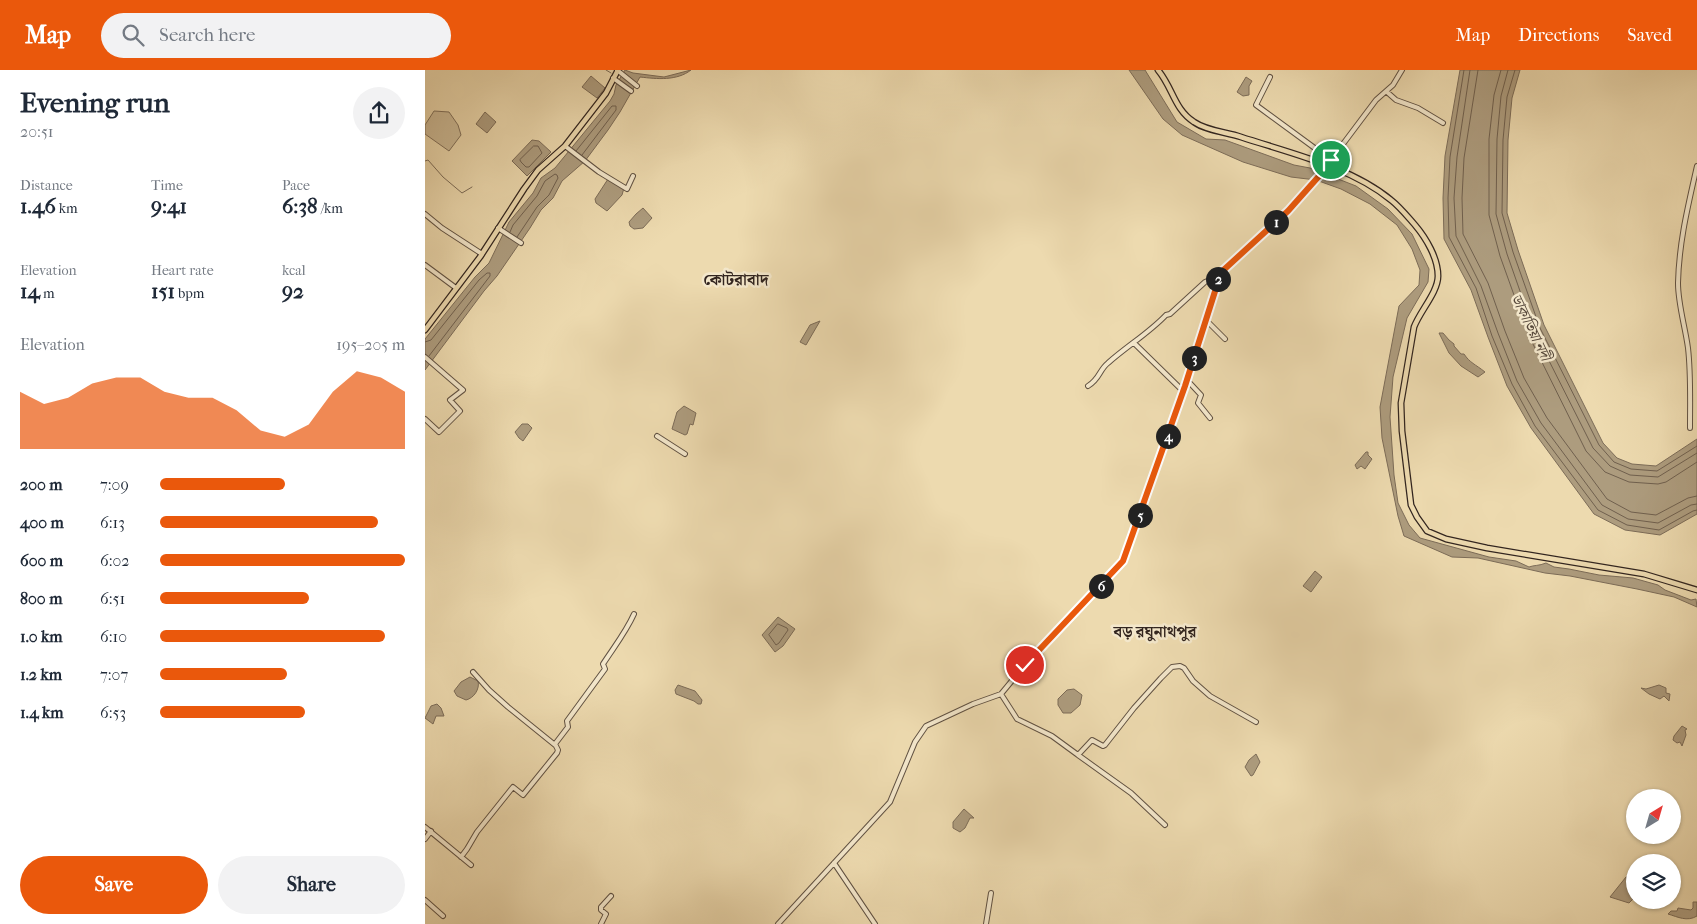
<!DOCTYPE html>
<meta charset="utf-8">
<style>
body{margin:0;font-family:"IM FELL French Canon","Noto Serif Bengali",serif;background:#f2f2f3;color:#1f2937;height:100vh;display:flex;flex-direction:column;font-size:19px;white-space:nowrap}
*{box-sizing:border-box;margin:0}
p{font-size:16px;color:#747a83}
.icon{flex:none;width:28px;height:28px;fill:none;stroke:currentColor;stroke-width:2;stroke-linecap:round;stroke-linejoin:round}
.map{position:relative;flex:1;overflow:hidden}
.drawer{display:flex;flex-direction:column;background:#fff;width:425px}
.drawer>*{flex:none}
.needle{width:32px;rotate:37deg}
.fabs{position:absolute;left:1201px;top:719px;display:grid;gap:10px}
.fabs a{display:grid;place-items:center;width:55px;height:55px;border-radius:50%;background:#fff;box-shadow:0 1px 4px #0004;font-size:25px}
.pin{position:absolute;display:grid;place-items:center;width:42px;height:42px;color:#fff;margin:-21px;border:2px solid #fff;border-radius:50%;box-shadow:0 1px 5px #0007}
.km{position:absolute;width:25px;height:25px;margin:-12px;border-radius:50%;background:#222;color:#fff;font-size:14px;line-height:25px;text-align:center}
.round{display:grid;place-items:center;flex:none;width:52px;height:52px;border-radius:26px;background:#f2f2f3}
.overview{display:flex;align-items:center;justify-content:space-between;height:85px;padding:0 20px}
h1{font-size:28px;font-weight:800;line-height:38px}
.figures{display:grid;grid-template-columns:repeat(3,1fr);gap:8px;height:85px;padding:5px 20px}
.figures div{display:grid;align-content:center}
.figures b{font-size:21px;font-weight:800}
.figures small{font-size:14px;font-weight:400}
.figures p{font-size:14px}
.chart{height:140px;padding:10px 20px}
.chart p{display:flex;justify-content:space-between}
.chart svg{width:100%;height:90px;margin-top:5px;fill:#ea580c;opacity:.7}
.action{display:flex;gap:10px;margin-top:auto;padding:10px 20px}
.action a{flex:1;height:58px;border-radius:30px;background:#ea580c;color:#fff;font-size:20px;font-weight:800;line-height:58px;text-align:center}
.action a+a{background:#f2f2f3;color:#1f2937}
ul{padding:0 20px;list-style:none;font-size:16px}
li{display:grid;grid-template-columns:80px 60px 1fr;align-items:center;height:38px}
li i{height:12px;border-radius:6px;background:#ea580c}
header{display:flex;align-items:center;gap:30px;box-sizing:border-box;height:70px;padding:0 25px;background:#ea580c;color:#fff}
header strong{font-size:24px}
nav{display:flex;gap:28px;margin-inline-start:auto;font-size:18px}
.search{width:350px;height:45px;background:#f2f2f3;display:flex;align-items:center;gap:12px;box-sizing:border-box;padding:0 18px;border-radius:28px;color:#747a83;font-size:19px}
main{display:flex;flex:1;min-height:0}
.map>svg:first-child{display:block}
</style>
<header>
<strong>Map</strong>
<div class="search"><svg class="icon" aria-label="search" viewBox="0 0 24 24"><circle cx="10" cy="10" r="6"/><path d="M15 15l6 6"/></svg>Search here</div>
<nav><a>Map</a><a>Directions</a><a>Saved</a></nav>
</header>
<main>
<section class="drawer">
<div class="overview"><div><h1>Evening run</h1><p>20:51</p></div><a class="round"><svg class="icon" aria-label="share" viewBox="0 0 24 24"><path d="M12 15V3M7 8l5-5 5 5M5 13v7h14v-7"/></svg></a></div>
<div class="figures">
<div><p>Distance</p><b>1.46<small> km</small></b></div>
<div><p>Time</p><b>9:41</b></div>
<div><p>Pace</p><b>6:38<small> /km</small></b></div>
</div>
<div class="figures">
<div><p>Elevation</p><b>14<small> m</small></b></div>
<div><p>Heart rate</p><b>151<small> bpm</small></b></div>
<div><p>kcal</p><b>92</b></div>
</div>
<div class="chart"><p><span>Elevation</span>195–205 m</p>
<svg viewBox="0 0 160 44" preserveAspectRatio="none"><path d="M0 44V16L10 22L20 19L30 12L40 9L50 9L60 16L70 19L80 19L90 25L100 35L110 38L120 32L130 16L140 6L150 9L160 16V44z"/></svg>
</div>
<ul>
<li><b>200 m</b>7:09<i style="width:51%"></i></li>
<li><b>400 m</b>6:13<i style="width:89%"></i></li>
<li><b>600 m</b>6:02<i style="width:100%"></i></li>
<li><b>800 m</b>6:51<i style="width:61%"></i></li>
<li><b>1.0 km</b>6:10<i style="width:92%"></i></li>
<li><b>1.2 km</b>7:07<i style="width:52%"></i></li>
<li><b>1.4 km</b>6:53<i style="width:59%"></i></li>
</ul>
<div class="action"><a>Save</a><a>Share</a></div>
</section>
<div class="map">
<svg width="1272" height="854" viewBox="0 0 1272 854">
<rect width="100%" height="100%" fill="#eddaaf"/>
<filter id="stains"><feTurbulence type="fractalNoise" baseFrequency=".004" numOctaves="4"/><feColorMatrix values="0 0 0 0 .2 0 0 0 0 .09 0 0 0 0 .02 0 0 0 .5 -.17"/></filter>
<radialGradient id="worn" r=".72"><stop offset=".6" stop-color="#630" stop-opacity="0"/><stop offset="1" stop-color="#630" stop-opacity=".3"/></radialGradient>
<path fill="#cdbb97" stroke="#80705b" d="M9 41 24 42 33 55 36 65 24 81 0 64V55Z"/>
<path fill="#ad9c7e" stroke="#7c6c58" d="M200 0 208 3 239 7 266 0C252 11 232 9 215 7L195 42 183 60 160 91 137 111 128 128 116 140 105 158 72 206 59 221 0 300V269L50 207 64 193 84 152 108 123 116 108 130 98 185 31 189 24 191 15Z
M704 0H720L752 52 781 69 800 70 869 95 885 98 931 116 963 139 987 164 1004 199 1003 212 982 248 968 307 965 347 969 405 973 433 984 455 995 468 1064 487 1091 491 1104 497C1109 495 1114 496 1121 493L1129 497 1144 499 1174 505 1208 508 1233 515 1240 520 1266 530 1271 529 1272 537 1249 527 1212 519 1145 506 1120 503 1053 488 1027 487 979 466 973 446 957 368 955 337 974 236 994 215 995 200 987 179 972 155 945 134 916 119 891 110 866 107 818 92 757 65 738 49Z
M1035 0H1095L1087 28 1083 70 1082 143 1093 180 1119 255 1178 373 1192 388 1207 394 1231 396 1272 369V444L1235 465 1200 460 1169 444 1106 358 1082 316 1063 267 1046 220 1019 169 1018 128 1020 86Z
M166 6 180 18 172 28 157 17Z
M821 7 827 11 824 16V25L818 26 812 22Z
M60 42 71 52 62 63 51 54Z
M107 70 114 71 126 82 102 106 87 91Z
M183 109 199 118 197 125 182 141 171 133 170 129Z
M218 138 227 148 218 158 209 159 205 156 204 152 211 144Z
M395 251 381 275 375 272 385 255Z
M1014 263H1018L1024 270 1029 274V276L1036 284H1039C1045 293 1050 294 1060 302L1053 307 1036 296 1024 283Z
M259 336 271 343 268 355 265 354 262 364 260 365 247 359 252 342Z
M97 354H103L107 358 98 371 94 368 90 362Z
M941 382H943V385L947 389 940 399 936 396 932 399 930 395Z
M890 501 897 507 886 522 878 516Z
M353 547 370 559 358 576 350 582 337 565Z
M45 607 53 611C55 619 49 628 41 630L32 626 29 621 36 612Z
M253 615 270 621 277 630 276 634H273L269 631 251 624 250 620Z
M1234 615 1241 618V623L1245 624 1244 631 1239 626 1235 629 1224 624 1216 618 1221 619Z
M649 619 657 625 655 635 646 643H638L633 635V629L642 620Z
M12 634 16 638 19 646H11L8 654 0 648 6 636Z
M1257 656 1262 659 1260 660 1261 665 1257 676 1255 672 1252 673 1248 670 1249 666Z
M831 684 835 692 828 705 826 706 820 697 824 690Z
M539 739 549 748H545L540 758 535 762 528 758V752Z
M1204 806 1210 813V827L1204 833 1185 827 1201 807Z
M1268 832H1272V846C1262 852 1253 847 1243 844L1246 841H1252L1253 838 1266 840 1268 838Z"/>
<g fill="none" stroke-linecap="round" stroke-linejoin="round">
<path stroke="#70604e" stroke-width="1" d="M1039 0 1025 87 1023 128 1024 167 1051 218 1067 266 1087 314 1110 356 1173 440 1202 455 1234 460 1268 441 1272 440
M1045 0 1032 87 1029 128 1031 166 1056 216 1073 263 1092 311 1116 353 1177 435 1203 449 1233 453 1266 435 1272 434
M1053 0 1039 88 1037 128 1038 164 1063 213 1080 261 1099 308 1122 348 1182 429 1206 442 1231 445 1263 428 1272 426
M1076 0 1069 25 1064 69V145L1075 186 1103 264 1161 381 1180 402 1204 412 1233 414 1241 412 1272 392
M1083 0 1076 26 1072 69 1071 144 1082 184 1109 261 1168 378 1185 396 1205 405 1233 407 1272 383
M1090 0 1082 27 1078 70 1077 143 1088 182 1115 258 1174 375 1189 392 1206 399 1232 401 1272 376
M109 76H113L117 83 104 97H101L96 92 95 90Z
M151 81 187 36H191V40L157 85
M85 162 88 155 112 126 120 111 130 104 132 105 133 108 124 125 112 137 92 167
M0 272 6 270 54 210 62 203H65V206L4 286
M353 554 362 558 363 560 354 573 351 575 344 565Z"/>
<path stroke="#7c6c58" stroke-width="1" d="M181 0 186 3
M0 91 3 90 18 107 37 123 47 117"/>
<defs>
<path id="minor" d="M192 0 212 16
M845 7 831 35 906 90
M188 8 206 21
M962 22 971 30 993 38 1018 53
M140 76 174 102 202 119 208 106
M0 144 17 158 57 184
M73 158 96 173
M0 195 31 218
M781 250 800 269
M709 273 757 320
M0 287 38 320 25 330 35 341 14 362 0 349
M762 310 776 325 773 333 785 348
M663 316C675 309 674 300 683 293 702 276 724 263 741 245L745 244 780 212 792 207 863 141 903 96 909 86 951 30 968 15 977 0
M1265 358C1265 331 1266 304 1263 278 1260 256 1253 234 1253 213 1254 172 1263 136 1272 96
M232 366 260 384
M48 602 64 620 83 637 130 675
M576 624 592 649 627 666 653 685
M740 755 706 723 653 685 667 670 678 676 680 675 709 638 736 608 747 597 755 596 759 598 768 611 785 626 831 652
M0 757 46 795
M0 769 6 761
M36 787 42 779 52 762 88 717 98 725 132 683 133 680 130 674 143 657 142 651 180 599 178 594C189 577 201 562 209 544
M409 793 450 854
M0 830 18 846
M176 854 181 844 176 840V837L186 826
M353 854 465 732 490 672 501 656 548 634 576 624 600 595 699 491 760 317 792 215V207
M561 854 566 823"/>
<path id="major" d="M733 0C748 18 749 39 769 52 782 61 801 62 816 67 865 83 926 97 966 130 975 137 982 146 990 155 1001 168 1013 188 1013 206 1013 222 995 241 989 257L976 333 977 361 986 435 992 447 1002 461 1021 469 1062 478 1219 504 1272 520
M0 260 55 187 99 119 113 100 140 76 181 23 193 0"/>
</defs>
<use href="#minor" stroke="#615243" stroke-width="6"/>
<use href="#major" stroke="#32251f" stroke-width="7"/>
<use href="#minor" stroke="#f3e7cb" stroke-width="4"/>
<use href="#major" stroke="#eddaaf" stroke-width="4.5"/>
</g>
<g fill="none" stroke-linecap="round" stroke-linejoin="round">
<defs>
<path id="route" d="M600 595 698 491 760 316 792 215V206L863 141 903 96 906 90"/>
</defs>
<use href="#route" stroke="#fff" stroke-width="10"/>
<use href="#route" stroke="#ea580c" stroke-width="6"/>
</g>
<g text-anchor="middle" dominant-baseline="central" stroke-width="5" stroke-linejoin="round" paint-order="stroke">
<g font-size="15" font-style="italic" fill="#57493c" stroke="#f3e7cb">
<text transform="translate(1106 257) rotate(64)">ডাকাতিয়া নদী</text>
</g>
<g font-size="16" font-weight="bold" fill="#32251f" stroke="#f3e7cb">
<text x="311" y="209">কোটরাবাদ</text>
<text x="730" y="561">বড় রঘুনাথপুর</text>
</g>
</g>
<rect width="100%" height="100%" filter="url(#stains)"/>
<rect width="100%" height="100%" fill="url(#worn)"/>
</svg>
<div class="fabs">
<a><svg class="needle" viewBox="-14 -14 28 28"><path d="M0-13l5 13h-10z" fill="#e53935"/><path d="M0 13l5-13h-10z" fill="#747a83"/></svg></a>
<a><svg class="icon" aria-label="layers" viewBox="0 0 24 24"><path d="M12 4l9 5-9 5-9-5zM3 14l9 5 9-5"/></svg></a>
</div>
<div class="pin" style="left:906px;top:90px;background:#1e9e55"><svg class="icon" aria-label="arrive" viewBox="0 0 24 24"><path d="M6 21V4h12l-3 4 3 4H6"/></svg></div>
<div class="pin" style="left:600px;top:595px;background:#d93025"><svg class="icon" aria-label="check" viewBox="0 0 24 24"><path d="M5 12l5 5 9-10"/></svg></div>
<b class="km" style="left:851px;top:152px">1</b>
<b class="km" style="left:793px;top:209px">2</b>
<b class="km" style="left:769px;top:288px">3</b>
<b class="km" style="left:743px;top:366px">4</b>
<b class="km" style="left:715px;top:445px">5</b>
<b class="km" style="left:676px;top:516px">6</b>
</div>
</main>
